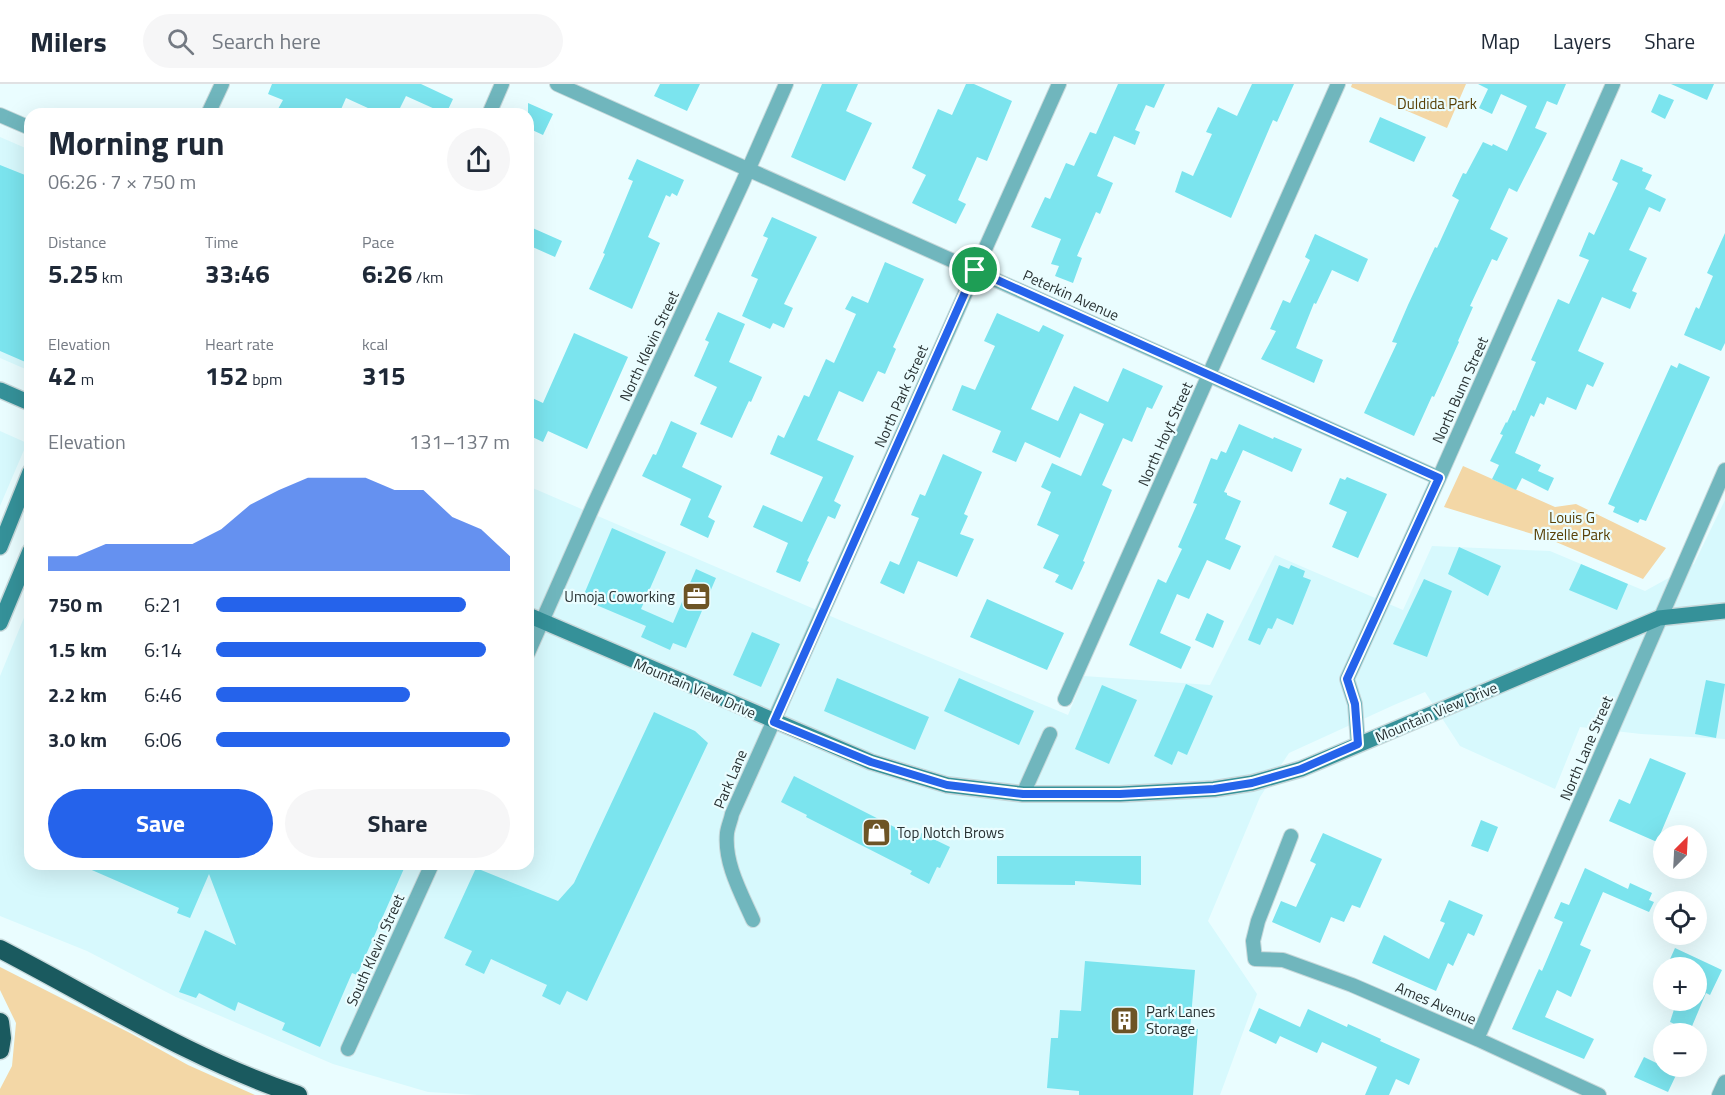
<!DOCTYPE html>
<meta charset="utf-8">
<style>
body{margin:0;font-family:"Titillium Web",sans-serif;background:#f6f6f7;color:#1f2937;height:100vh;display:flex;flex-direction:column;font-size:22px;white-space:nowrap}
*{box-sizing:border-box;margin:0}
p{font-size:20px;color:#747a83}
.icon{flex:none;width:33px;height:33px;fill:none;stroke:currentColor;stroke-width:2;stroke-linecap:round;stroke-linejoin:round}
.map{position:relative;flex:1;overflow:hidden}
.panel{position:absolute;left:24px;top:24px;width:510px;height:762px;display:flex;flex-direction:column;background:#fff;border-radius:18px;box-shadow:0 6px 24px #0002}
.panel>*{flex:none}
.needle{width:39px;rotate:24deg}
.controls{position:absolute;left:1653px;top:741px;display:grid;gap:12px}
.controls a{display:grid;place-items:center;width:54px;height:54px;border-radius:50%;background:#fff;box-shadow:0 6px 24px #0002;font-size:30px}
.pin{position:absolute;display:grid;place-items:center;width:51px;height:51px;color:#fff;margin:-26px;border:3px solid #fff;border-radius:50%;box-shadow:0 2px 6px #0007}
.round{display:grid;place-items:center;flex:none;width:63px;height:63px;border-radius:32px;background:#f6f6f7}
.headline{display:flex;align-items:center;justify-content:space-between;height:102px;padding:0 24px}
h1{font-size:33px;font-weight:700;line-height:45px}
.figures{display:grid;grid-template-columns:repeat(3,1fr);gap:9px;height:102px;padding:6px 24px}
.figures div{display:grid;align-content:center}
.figures b{font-size:26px;font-weight:700}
.figures small{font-size:16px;font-weight:400}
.figures p{font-size:16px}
.chart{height:168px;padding:12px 24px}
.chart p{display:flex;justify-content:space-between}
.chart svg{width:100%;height:108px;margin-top:6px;fill:#2563eb;opacity:.7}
.button{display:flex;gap:12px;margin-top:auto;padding:12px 24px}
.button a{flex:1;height:69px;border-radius:36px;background:#2563eb;color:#fff;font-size:24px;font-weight:700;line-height:69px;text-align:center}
.button a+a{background:#f6f6f7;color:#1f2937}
ul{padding:0 24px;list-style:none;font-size:20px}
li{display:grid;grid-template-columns:96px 72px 1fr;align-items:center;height:45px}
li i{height:15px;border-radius:8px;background:#2563eb}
header{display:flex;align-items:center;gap:36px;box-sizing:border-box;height:84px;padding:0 30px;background:#fff;border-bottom:2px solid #e0e1e3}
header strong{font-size:28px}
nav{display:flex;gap:33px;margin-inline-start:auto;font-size:21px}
.search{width:420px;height:54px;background:#f6f6f7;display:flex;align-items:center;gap:15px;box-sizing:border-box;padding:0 21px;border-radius:33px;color:#747a83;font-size:22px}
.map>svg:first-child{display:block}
</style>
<header>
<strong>Milers</strong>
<div class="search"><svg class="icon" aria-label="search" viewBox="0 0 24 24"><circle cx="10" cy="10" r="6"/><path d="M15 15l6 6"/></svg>Search here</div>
<nav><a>Map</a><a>Layers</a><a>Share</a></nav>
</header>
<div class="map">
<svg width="1725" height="1011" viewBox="0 0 1725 1011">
<rect width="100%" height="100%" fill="#eafdff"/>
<path fill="#d7f9fd" d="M0 53 30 66V287L0 274Z
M0 347 27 359 0 422Z
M528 402 842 537 1068 631 1084 592 1210 601 1275 471 1403 526 1432 462 1550 467 1645 507 1694 480 1725 416V655L1641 650 1580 643 1555 705 1460 662 1425 608 1394 621 1289 669 1260 713 1208 837 1257 910 1220 1011H478L428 1008 333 980 176 913 87 867 0 832V592L30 519V780H528Z"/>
<path fill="#f3d7a6" d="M1352 0H1466L1447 44 1351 3Z
M1463 382 1555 423 1576 420 1666 464 1643 495 1549 455 1444 423Z
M0 883 130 949 188 981 255 1011H0V1005L12 982 16 939 0 906Z"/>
<path fill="#7be4ee" d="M272 0H421L453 15 446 30 406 12 397 30H381L346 14 339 30H289L278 25 283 16 268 10Z
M660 0H700L687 27 654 12Z
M822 0H858L846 27 872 39 845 97 791 73Z
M966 0H974L1012 17 987 77 977 73 958 116 966 120 956 140 912 119 926 91 912 84 938 25 952 31Z
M1118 0H1165L1154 24 1146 21 1135 46 1140 48 1135 61 1114 52 1097 92 1113 99 1100 130 1096 128 1077 172 1082 174 1073 199 1055 192 1059 182 1051 180 1061 155 1031 143 1045 113 1050 115 1066 79 1074 82 1090 48 1096 50Z
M1252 0H1294L1277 38 1273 36 1231 134 1175 108 1182 87 1193 92 1212 50 1206 48 1218 23 1237 32Z
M1478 0H1566L1557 21 1547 17 1535 44 1547 49 1517 108 1509 104 1490 145 1508 154 1497 177 1492 175 1470 222 1473 223 1458 257 1459 258 1434 313 1432 312 1414 352 1364 329 1397 259 1392 258 1408 221 1435 163 1437 164 1459 116 1452 112 1463 89 1466 90 1483 58 1492 62 1493 60 1507 67 1527 22 1501 10 1492 30 1479 24 1488 5Z
M1671 0H1714L1707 16Z
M1659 10 1674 16 1665 35 1651 28Z
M528 19 553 30 543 51 528 44Z
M1380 33 1426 53 1414 78 1369 58Z
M637 75 684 96 677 112 672 109 670 113 666 111 648 153 660 159 632 225 589 205 605 170 603 169 633 97 628 95Z
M1621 75 1643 84 1642 87 1652 91 1645 105 1666 115 1660 128 1649 123 1629 166 1647 174 1632 207 1637 209 1630 225 1602 213 1578 267 1604 279 1593 303 1587 300 1576 326 1547 313 1544 321 1540 319 1534 333 1531 331 1515 369 1541 381 1538 387 1554 394 1548 407 1522 394 1516 406 1492 395 1499 381 1490 377 1503 351 1500 350 1506 338 1507 339 1513 326 1515 327 1536 278 1531 276 1558 215 1569 220 1589 176 1579 172 1589 148 1594 151 1618 99 1612 96Z
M0 81 30 93V280L0 267Z
M772 133 817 153 784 220 793 224 784 244 773 239 770 245 742 232 758 195 751 192 768 154 763 152Z
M528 142 562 157 555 173 528 161Z
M1725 149V259L1721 267 1684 251 1696 223 1699 225 1713 192 1707 189Z
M1315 150 1368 175 1358 198 1332 186 1316 220 1314 219 1296 264 1323 276 1314 299 1261 275 1276 247 1270 245 1283 216 1290 219 1310 176 1305 173Z
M885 178 924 195 893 263 896 265 885 290 878 287 863 318 839 307 817 356 854 372 834 417 841 421 835 435 828 432 807 477 809 478 800 498 776 488 788 459 753 443 763 421 802 438 823 393 770 370 778 351 784 354 804 311 809 313 826 275 834 279 856 230 845 225 852 212 868 219Z
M718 228 745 240 729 278 762 293 751 318 749 317 732 354 700 340 717 303 694 292 709 258 705 256Z
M997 229 1039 248 1043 241 1064 251 1031 325 1058 337 1074 302 1108 318 1123 284 1163 302 1152 325 1147 323 1132 358 1123 354 1102 401 1112 406 1083 477 1085 478 1072 506 1055 498 1059 491 1043 484 1059 451 1037 441 1051 408 1041 403 1052 379 1081 392 1104 340 1080 329 1060 374 1025 358 1016 378 992 368 1001 347 952 326 962 301 975 306 995 262 984 257Z
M574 249 628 273 587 365 548 347 543 358 528 351V312L543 319Z
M1679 279 1710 293 1646 437 1640 435 1638 439 1613 428 1615 423 1608 420 1671 281 1677 284Z
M671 337 697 349 682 383 722 402 708 433 715 437 708 454 680 441 691 415 642 392 653 370 656 371Z
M1239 340 1273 355 1274 353 1302 365 1292 388 1243 366 1224 408 1227 409V411L1241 417 1225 455 1241 462 1230 486 1207 476 1189 515 1177 510 1160 549 1191 563 1181 585 1129 561 1158 495 1166 499 1182 465 1178 463 1197 420 1193 419 1211 374 1217 376 1221 367 1226 369Z
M943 370 982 388 964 430 968 432 960 450 974 455 957 493 918 477 904 510 880 499 890 477 899 481 919 434 911 431 920 410 925 412Z
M1347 393 1387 410 1358 474 1332 463 1347 428 1329 420 1340 394 1345 396Z
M612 444 666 468 641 525 673 539 696 485 716 494 686 564 673 559 670 566 641 553 646 542 582 515Z
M1459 463 1501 482 1488 512 1448 490Z
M1581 480 1628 500 1617 526 1569 506Z
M1279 481 1289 485 1291 481 1305 487 1303 493 1311 496 1293 541 1277 534 1272 545 1268 544 1260 561 1248 556Z
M1424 495 1452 507 1427 573 1393 560Z
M987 515 1064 549 1047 586 970 553Z
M1207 529 1224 537 1213 564 1195 556Z
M752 548 780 560 761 603 733 591Z
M837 594 929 633 915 666 824 627Z
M959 594 1034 627 1019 661 944 627Z
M1706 596 1725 600 1716 654 1695 650Z
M1186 600 1213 612 1187 671 1178 667 1172 681 1154 672Z
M1102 601 1137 616 1109 680 1075 665Z
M654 628 695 647 708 659 587 917 567 907 560 921 542 912 547 901 491 875 484 890 465 881 472 867 444 854 476 784 558 817 574 799Z
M1650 674 1686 689 1657 758 1609 737 1619 715 1630 720Z
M794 692 918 755 921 749 950 763 940 784 937 783 929 800 910 790 912 787 806 733 807 731 781 718Z
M1481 736 1498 743 1488 768 1471 762Z
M1323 749 1382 775 1360 824 1352 821 1344 838 1331 833 1320 859 1272 838 1281 817 1296 823 1316 780 1310 777Z
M997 772H1141V801L1075 797V801L997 800Z
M78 780H406L357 891 352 889 320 963 282 946 285 939 238 918 235 927 199 909 196 914 179 908 205 846 236 861 209 790 190 834 177 829 179 824Z
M1585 784 1628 805 1630 799 1652 809 1649 816 1654 818 1649 828 1603 808 1580 861 1591 866 1571 913 1557 906 1545 933 1594 955 1584 975 1512 945 1539 885 1542 887 1563 838 1554 834 1561 818 1569 821Z
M1449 816 1483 831 1474 852 1468 849 1453 882 1448 879 1436 907 1372 879 1384 851 1429 875 1445 839 1440 837Z
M1675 864 1722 886 1710 911 1706 909 1690 947 1670 938 1677 916H1696V884H1666Z
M1085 877 1195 886 1190 945H1198L1193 1011H1079V1007L1047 1004 1051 954H1058L1060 926 1081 927Z
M1259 924 1300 943 1308 925 1347 943 1348 940 1381 955 1380 957 1420 975 1409 1001 1396 995 1389 1011H1365L1377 983 1322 958 1317 969 1280 952 1276 960 1249 947Z
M1644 973 1677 989 1668 1008 1634 993Z"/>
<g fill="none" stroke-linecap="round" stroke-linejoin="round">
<defs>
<path id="street" d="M557 0 1439 394
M208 30 222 0
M489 30 502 0
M0 31 30 44
M528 569 594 420 742 100 786 0
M1065 615 1338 0
M1358 660 1355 620 1347 595 1439 394 1613 0
M1023 710 1050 650
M1291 752 1258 837 1253 857 1255 875 1283 876 1352 901 1477 955 1599 1011
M753 836C741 809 724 779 727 749 728 742 731 736 732 730L1059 0
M1477 955 1725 386
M348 965 432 780
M1719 1011 1725 998"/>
<path id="secondary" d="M0 306 30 319
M0 463 30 388
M528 531 871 678 947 701 1023 710H1120L1214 705 1252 699 1301 685 1659 534 1725 527
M0 539 30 467"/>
<path id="highway" d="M0 865C98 916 193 976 298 1011
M0 938 2 954 0 966"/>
</defs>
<use href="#street" stroke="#c7d8da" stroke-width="16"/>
<use href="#secondary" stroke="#c7d8da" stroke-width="18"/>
<use href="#highway" stroke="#c7d8da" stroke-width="21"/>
<use href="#street" stroke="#70b6bd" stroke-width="14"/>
<use href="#secondary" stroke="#359199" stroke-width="15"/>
<use href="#highway" stroke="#1a5a5f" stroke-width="18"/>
</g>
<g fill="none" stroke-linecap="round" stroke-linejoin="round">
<defs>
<path id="route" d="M975 186 1439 394 1347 595 1355 620 1358 660 1301 685 1252 699 1214 705 1120 710H1023L947 701 871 678 774 638Z"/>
</defs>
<use href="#route" stroke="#fff" stroke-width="12"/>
<use href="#route" stroke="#2563eb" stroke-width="8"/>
</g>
<defs>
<symbol id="office-square" viewBox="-11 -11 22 22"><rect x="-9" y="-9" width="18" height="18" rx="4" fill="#6d5425" stroke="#eafdff"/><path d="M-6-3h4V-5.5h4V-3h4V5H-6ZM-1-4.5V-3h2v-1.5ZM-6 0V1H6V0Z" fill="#fff"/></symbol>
<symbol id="shop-square" viewBox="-11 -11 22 22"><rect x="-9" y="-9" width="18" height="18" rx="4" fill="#6d5425" stroke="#eafdff"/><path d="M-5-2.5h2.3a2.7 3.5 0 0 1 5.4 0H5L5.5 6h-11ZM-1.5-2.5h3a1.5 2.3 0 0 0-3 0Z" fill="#fff"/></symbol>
<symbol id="building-square" viewBox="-11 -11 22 22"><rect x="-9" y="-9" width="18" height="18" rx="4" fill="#6d5425" stroke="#eafdff"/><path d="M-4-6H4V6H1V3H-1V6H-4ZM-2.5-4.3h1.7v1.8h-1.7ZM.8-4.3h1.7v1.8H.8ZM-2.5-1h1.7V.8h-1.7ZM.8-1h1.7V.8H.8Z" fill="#fff"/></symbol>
</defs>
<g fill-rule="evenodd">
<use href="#office-square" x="680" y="496" width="33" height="33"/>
<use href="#shop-square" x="860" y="732" width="33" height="33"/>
<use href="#building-square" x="1108" y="920" width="33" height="33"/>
</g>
<g text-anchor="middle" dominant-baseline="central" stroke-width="4.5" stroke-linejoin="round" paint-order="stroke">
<g font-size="15" fill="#594006" stroke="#eafdff">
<text x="1437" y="19">Duldida Park</text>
<text x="1572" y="433">Louis G<tspan x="1572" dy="17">Mizelle Park</tspan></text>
</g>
<g font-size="15" fill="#293233" stroke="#eafdff">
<text transform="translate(1071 211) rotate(24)">Peterkin Avenue</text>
<text transform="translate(649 262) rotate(-65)">North Klevin Street</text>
<text transform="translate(1460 306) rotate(-66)">North Bunn Street</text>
<text transform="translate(901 312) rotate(-66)">North Park Street</text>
<text transform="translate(1165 350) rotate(-66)">North Hoyt Street</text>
<text transform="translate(695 604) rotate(23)">Mountain View Drive</text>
<text transform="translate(1436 628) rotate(-23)">Mountain View Drive</text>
<text transform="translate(1586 664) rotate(-67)">North Lane Street</text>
<text transform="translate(730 695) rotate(-67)">Park Lane</text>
<text transform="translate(375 866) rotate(-66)">South Klevin Street</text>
<text transform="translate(1436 919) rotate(23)">Ames Avenue</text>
</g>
<g font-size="15" fill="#293233" stroke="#eafdff" text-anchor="start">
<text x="675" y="512" text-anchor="end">Umoja Coworking</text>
<text x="897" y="748">Top Notch Brows</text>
<text x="1146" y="927">Park Lanes<tspan x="1146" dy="17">Storage</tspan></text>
</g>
</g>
</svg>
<div class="controls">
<a><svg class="needle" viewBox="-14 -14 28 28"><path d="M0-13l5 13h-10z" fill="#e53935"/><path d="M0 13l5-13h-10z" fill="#747a83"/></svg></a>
<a><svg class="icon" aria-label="locate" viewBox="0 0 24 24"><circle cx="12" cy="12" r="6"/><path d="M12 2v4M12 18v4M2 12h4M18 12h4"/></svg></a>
<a>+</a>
<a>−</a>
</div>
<div class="pin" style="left:975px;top:186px;background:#1e9e55"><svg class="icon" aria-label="arrive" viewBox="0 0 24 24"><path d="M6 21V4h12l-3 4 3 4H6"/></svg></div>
<section class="panel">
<div class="headline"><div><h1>Morning run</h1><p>06:26 · 7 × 750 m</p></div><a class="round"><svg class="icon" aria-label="share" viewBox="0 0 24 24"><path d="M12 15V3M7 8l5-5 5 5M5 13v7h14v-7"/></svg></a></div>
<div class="figures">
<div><p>Distance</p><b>5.25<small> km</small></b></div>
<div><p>Time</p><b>33:46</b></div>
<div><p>Pace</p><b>6:26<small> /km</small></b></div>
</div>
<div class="figures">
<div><p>Elevation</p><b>42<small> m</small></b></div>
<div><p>Heart rate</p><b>152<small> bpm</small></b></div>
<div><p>kcal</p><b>315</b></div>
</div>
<div class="chart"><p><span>Elevation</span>131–137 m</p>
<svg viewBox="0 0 160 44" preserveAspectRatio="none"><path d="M0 44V38L10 38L20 33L30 33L40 33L50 33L60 27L70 17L80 11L90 6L100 6L110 6L120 11L130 11L140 22L150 27L160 38V44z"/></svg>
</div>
<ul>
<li><b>750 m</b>6:21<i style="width:85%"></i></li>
<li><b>1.5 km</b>6:14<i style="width:92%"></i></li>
<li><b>2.2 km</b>6:46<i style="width:66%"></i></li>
<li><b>3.0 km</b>6:06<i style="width:100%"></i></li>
</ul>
<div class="button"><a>Save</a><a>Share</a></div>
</section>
</div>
